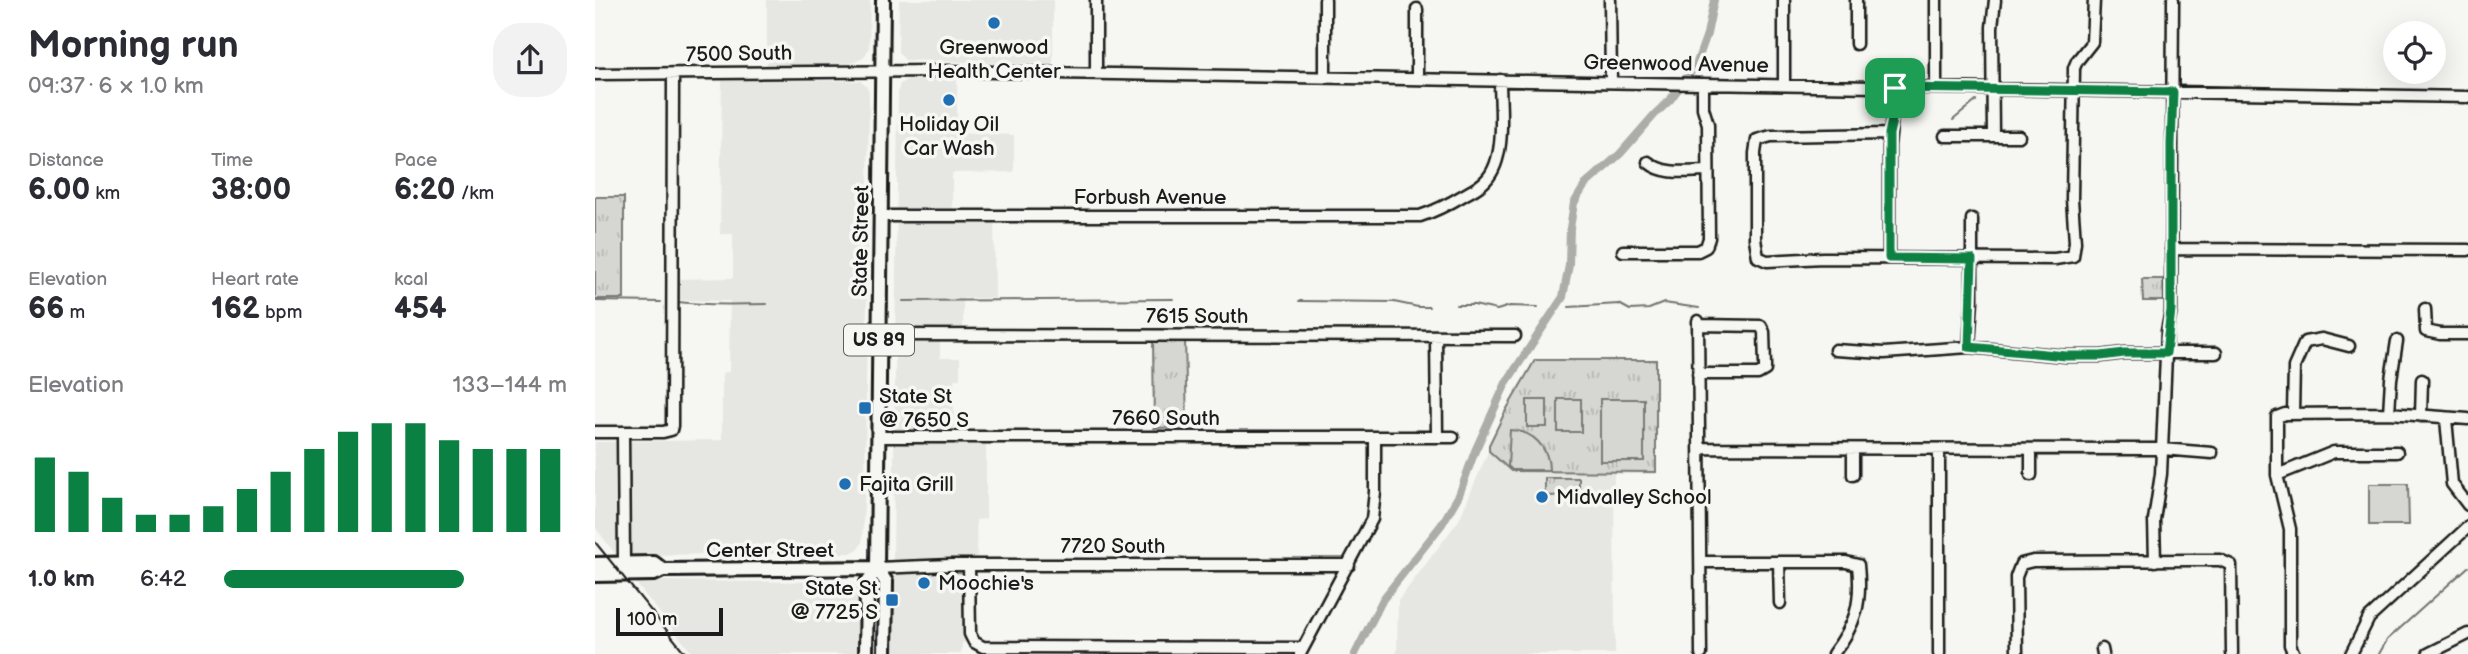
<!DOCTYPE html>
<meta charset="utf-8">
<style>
body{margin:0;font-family:"Balsamiq Sans",sans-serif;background:#f2f2f3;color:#2b2b33;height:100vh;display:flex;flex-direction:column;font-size:26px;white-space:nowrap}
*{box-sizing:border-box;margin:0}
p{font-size:23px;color:#7c7c81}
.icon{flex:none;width:38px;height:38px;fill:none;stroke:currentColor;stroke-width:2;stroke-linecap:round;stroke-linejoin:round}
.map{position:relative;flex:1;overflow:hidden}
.side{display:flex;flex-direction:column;background:#fff;width:595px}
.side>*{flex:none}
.controls{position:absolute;left:1788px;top:21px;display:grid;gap:14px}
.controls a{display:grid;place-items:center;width:63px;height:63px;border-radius:50%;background:#fff;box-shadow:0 7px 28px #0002;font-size:35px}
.scale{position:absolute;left:21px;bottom:18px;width:107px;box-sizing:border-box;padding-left:7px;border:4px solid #1c1c1c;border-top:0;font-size:19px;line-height:24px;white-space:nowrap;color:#1c1c1c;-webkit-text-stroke:5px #f6f6f2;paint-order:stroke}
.pin{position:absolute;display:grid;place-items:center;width:60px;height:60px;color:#fff;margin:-30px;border-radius:14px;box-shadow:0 4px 10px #0006}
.round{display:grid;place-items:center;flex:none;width:74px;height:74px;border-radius:28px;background:#f2f2f3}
.head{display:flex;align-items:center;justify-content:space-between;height:119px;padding:0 28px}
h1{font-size:38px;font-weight:600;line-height:52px}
.stats{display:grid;grid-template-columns:repeat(3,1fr);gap:10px;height:119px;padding:7px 28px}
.stats div{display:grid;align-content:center}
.stats b{font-size:30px;font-weight:600}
.stats small{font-size:19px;font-weight:400}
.stats p{font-size:19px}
.chart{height:196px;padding:14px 28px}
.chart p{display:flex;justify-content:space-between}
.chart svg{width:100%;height:126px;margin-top:7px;stroke:#0b8043;stroke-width:6}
ul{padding:0 28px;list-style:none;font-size:23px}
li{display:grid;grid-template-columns:112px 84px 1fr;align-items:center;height:52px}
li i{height:18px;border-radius:9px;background:#0b8043}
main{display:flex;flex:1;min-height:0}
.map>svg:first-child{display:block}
</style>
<main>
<section class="side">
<div class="head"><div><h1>Morning run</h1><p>09:37 · 6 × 1.0 km</p></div><a class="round"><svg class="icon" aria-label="share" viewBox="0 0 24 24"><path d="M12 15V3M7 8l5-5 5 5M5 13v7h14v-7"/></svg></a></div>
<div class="stats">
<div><p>Distance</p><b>6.00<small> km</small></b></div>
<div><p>Time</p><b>38:00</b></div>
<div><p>Pace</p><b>6:20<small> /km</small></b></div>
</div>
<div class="stats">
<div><p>Elevation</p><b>66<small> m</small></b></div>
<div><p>Heart rate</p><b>162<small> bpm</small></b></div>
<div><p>kcal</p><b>454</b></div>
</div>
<div class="chart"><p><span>Elevation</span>133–144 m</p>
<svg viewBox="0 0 160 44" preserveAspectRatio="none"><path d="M5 44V18M15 44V23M25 44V32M35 44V38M45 44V38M55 44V35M65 44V29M75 44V23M85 44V15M95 44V9M105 44V6M115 44V6M125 44V12M135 44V15M145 44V15M155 44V15"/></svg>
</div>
<ul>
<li><b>1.0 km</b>6:42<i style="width:70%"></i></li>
</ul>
</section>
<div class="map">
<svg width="1873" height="654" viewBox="0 0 1873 654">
<defs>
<pattern id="grass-tufts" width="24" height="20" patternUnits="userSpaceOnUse" patternTransform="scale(1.75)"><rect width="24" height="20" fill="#d6d6d2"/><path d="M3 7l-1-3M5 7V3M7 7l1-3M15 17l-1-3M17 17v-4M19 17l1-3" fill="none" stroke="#b7b7b4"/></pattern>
</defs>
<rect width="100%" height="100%" fill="#f6f6f2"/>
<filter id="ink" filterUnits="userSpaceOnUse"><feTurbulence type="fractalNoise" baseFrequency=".0143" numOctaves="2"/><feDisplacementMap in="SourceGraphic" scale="14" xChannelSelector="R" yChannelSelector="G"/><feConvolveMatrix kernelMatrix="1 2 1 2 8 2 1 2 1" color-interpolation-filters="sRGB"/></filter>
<g filter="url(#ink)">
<path fill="#e6e6e2" d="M172 0H275L274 47 271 54 266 59 257 63 172 68Z
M304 0H458V65L310 60 303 52Z
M362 79V133L419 135V172L357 173V222H399L400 298H368V331L345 332V358H365V379H359V443H391V519L381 520 382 558 368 559V632L371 642 367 643 366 654H297L303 90 305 84 312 80Z
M127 80 265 81 271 86 274 92 270 485 267 543 263 549 256 553 21 555 0 527V442L127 440V373L134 372 135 301 82 300V279L138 278V234H125Z
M940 360H1061V474H1019L1020 654H802L803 601 864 520 910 412Z
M39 581 257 582 265 592 264 654H98Z"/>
<path fill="url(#grass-tufts)" stroke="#797977" stroke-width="2" d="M0 197H29V299H0Z
M1547 279H1568L1569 301H1548Z
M558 339H590L592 427 559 428Z
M940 360H1061V472L916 471 894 451V445L910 412Z
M950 478H984V495L950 496Z"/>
<path fill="#d6d6d2" stroke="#797977" stroke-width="2" d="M963 399H986V432H963Z
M1005 399H1049V461H1005Z
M932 400H952V427H932Z
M915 430C938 431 954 447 954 470H917L913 466Z
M1774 484H1813L1814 525H1774Z"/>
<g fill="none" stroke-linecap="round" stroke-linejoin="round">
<path stroke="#727271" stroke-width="2" d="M1358 120 1381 101
M0 301 66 302
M308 301 578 299
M704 301 799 302 823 307H834
M83 302C114 306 143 304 172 304
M861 305H879L902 310 915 306 943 307
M974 307 1024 304 1035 310 1054 309 1069 303 1104 308
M1784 654 1792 640 1873 567"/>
<path stroke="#acaca9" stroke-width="8" d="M760 654 788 599 847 524 864 495 880 451 911 383 968 297 974 265 975 228 979 203 990 185 1025 154 1060 114 1075 100 1101 65 1112 34 1119 0"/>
<defs>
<path id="minor" d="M1015 0 1016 82
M1341 0V88
M1261 44V0
M501 73V0
M0 74 343 71 1873 97
M730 77V0
M822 79V9
M1189 85V0
M1295 134 1176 136 1162 140 1160 153V239L1163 257 1172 261 1228 258 1460 259 1478 256 1480 242 1477 199 1479 68 1482 61 1497 42 1499 0
M1350 136H1424
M1398 136 1397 27 1400 0
M1053 162C1069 176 1094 171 1113 171
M286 216H825C841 211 854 204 869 195 876 191 885 187 891 180 912 158 905 109 905 80
M1576 249 1873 250
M1028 251H1103L1111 247 1114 238 1113 124 1108 108V84
M1294 258V146L1300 88
M1830 309 1831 331 1845 334H1873
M1103 321 1106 654
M1103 325 1166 326 1169 332 1170 366V370L1163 374H1103
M284 335 920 336
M841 336 842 437
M1374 347 1377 301V219
M1240 350 1289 353 1374 347 1471 356H1506L1529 353H1621
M1698 413 1699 367 1710 342 1727 339 1754 346
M1794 413 1796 379 1802 341
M1826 416 1827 380
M1851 419 1857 484 1873 505
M0 432H68L76 430 77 426 78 74
M28 433 29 563
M284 437H858
M1104 448 1567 449 1617 453
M1258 449V475
M1344 449V654
M1436 449V475
M1682 475 1739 452H1802
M1560 561 1559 520 1566 474 1572 331 1576 311 1578 0
M1106 562H1251L1263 565C1267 604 1261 624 1238 654
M1184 562 1185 603
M374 565 375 634 379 642 388 647 708 648
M282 568 356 565H754
M1507 649 1508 654
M705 654 777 519 780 492V437
M1422 654 1421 577 1426 564 1438 561 1599 560H1625L1636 565 1637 654
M1699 654 1695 645V529L1682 475V417L1690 414 1794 413 1873 419
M1756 654 1774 618 1873 527
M1833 654 1873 634"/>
<path id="major" d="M288 0 282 568 291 582 290 654
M0 564 59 563 68 570
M0 575 59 574 68 570 282 568
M271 654 272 583 282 568"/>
</defs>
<use href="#minor" stroke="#1c1c1c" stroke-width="15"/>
<use href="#major" stroke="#1c1c1c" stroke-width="18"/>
<use href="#minor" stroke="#f6f6f2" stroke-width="10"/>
<use href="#major" stroke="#f6f6f2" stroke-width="12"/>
<path stroke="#1c1c1c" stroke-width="2" d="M0 542 91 654"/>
</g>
</g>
<g fill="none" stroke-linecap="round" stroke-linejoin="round" filter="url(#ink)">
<defs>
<path id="route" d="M1300 88 1578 92 1576 144V310L1571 353H1529L1506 356H1471L1374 347 1377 259 1294 258V134L1299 111Z"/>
</defs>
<use href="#route" stroke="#fff" stroke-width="14"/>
<use href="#route" stroke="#0b8043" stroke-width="9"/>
</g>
<g fill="#1f6fb2" stroke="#f6f6f2" stroke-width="2.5">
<circle cx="399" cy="23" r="7"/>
<circle cx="354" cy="100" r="7"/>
<rect x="263" y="401" width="14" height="14" rx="3.5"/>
<circle cx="250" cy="484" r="7"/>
<circle cx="947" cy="497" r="7"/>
<circle cx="329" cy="583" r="7"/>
<rect x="290" y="593" width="14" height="14" rx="3.5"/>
</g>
<g text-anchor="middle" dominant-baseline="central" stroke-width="7" stroke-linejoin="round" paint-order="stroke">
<rect fill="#f6f6f2" stroke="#5d5d5c" stroke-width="2" x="249" y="324.5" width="70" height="31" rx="5"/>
<g font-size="19" font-weight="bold" fill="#1c1c1c">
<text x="284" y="340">US 89</text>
</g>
<g font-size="21" fill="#1c1c1c" stroke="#f6f6f2" text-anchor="start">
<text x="399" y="47" text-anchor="middle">Greenwood<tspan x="399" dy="24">Health Center</tspan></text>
<text x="354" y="124" text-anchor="middle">Holiday Oil<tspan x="354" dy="24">Car Wash</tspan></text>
<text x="284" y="396">State St<tspan x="284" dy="24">@ 7650 S</tspan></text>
<text x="264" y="484">Fajita Grill</text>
<text x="961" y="497">Midvalley School</text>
<text x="343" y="583">Moochie's</text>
<text x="283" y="588" text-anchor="end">State St<tspan x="283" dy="24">@ 7725 S</tspan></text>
</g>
<g font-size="21" fill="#1c1c1c" stroke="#f6f6f2">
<text transform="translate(144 54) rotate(-1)">7500 South</text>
<text transform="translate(1081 64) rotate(1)">Greenwood Avenue</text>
<text x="555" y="197">Forbush Avenue</text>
<text transform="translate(266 241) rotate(-89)">State Street</text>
<text x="602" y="316">7615 South</text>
<text x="571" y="418">7660 South</text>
<text x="518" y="546">7720 South</text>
<text x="175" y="550">Center Street</text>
</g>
</g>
</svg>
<div class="controls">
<a><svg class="icon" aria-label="locate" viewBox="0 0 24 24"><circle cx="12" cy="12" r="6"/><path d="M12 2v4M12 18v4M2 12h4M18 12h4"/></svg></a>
</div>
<div class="scale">100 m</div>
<div class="pin" style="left:1300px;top:88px;background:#1e9e55"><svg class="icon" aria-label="arrive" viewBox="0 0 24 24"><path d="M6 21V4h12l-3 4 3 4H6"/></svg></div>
</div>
</main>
